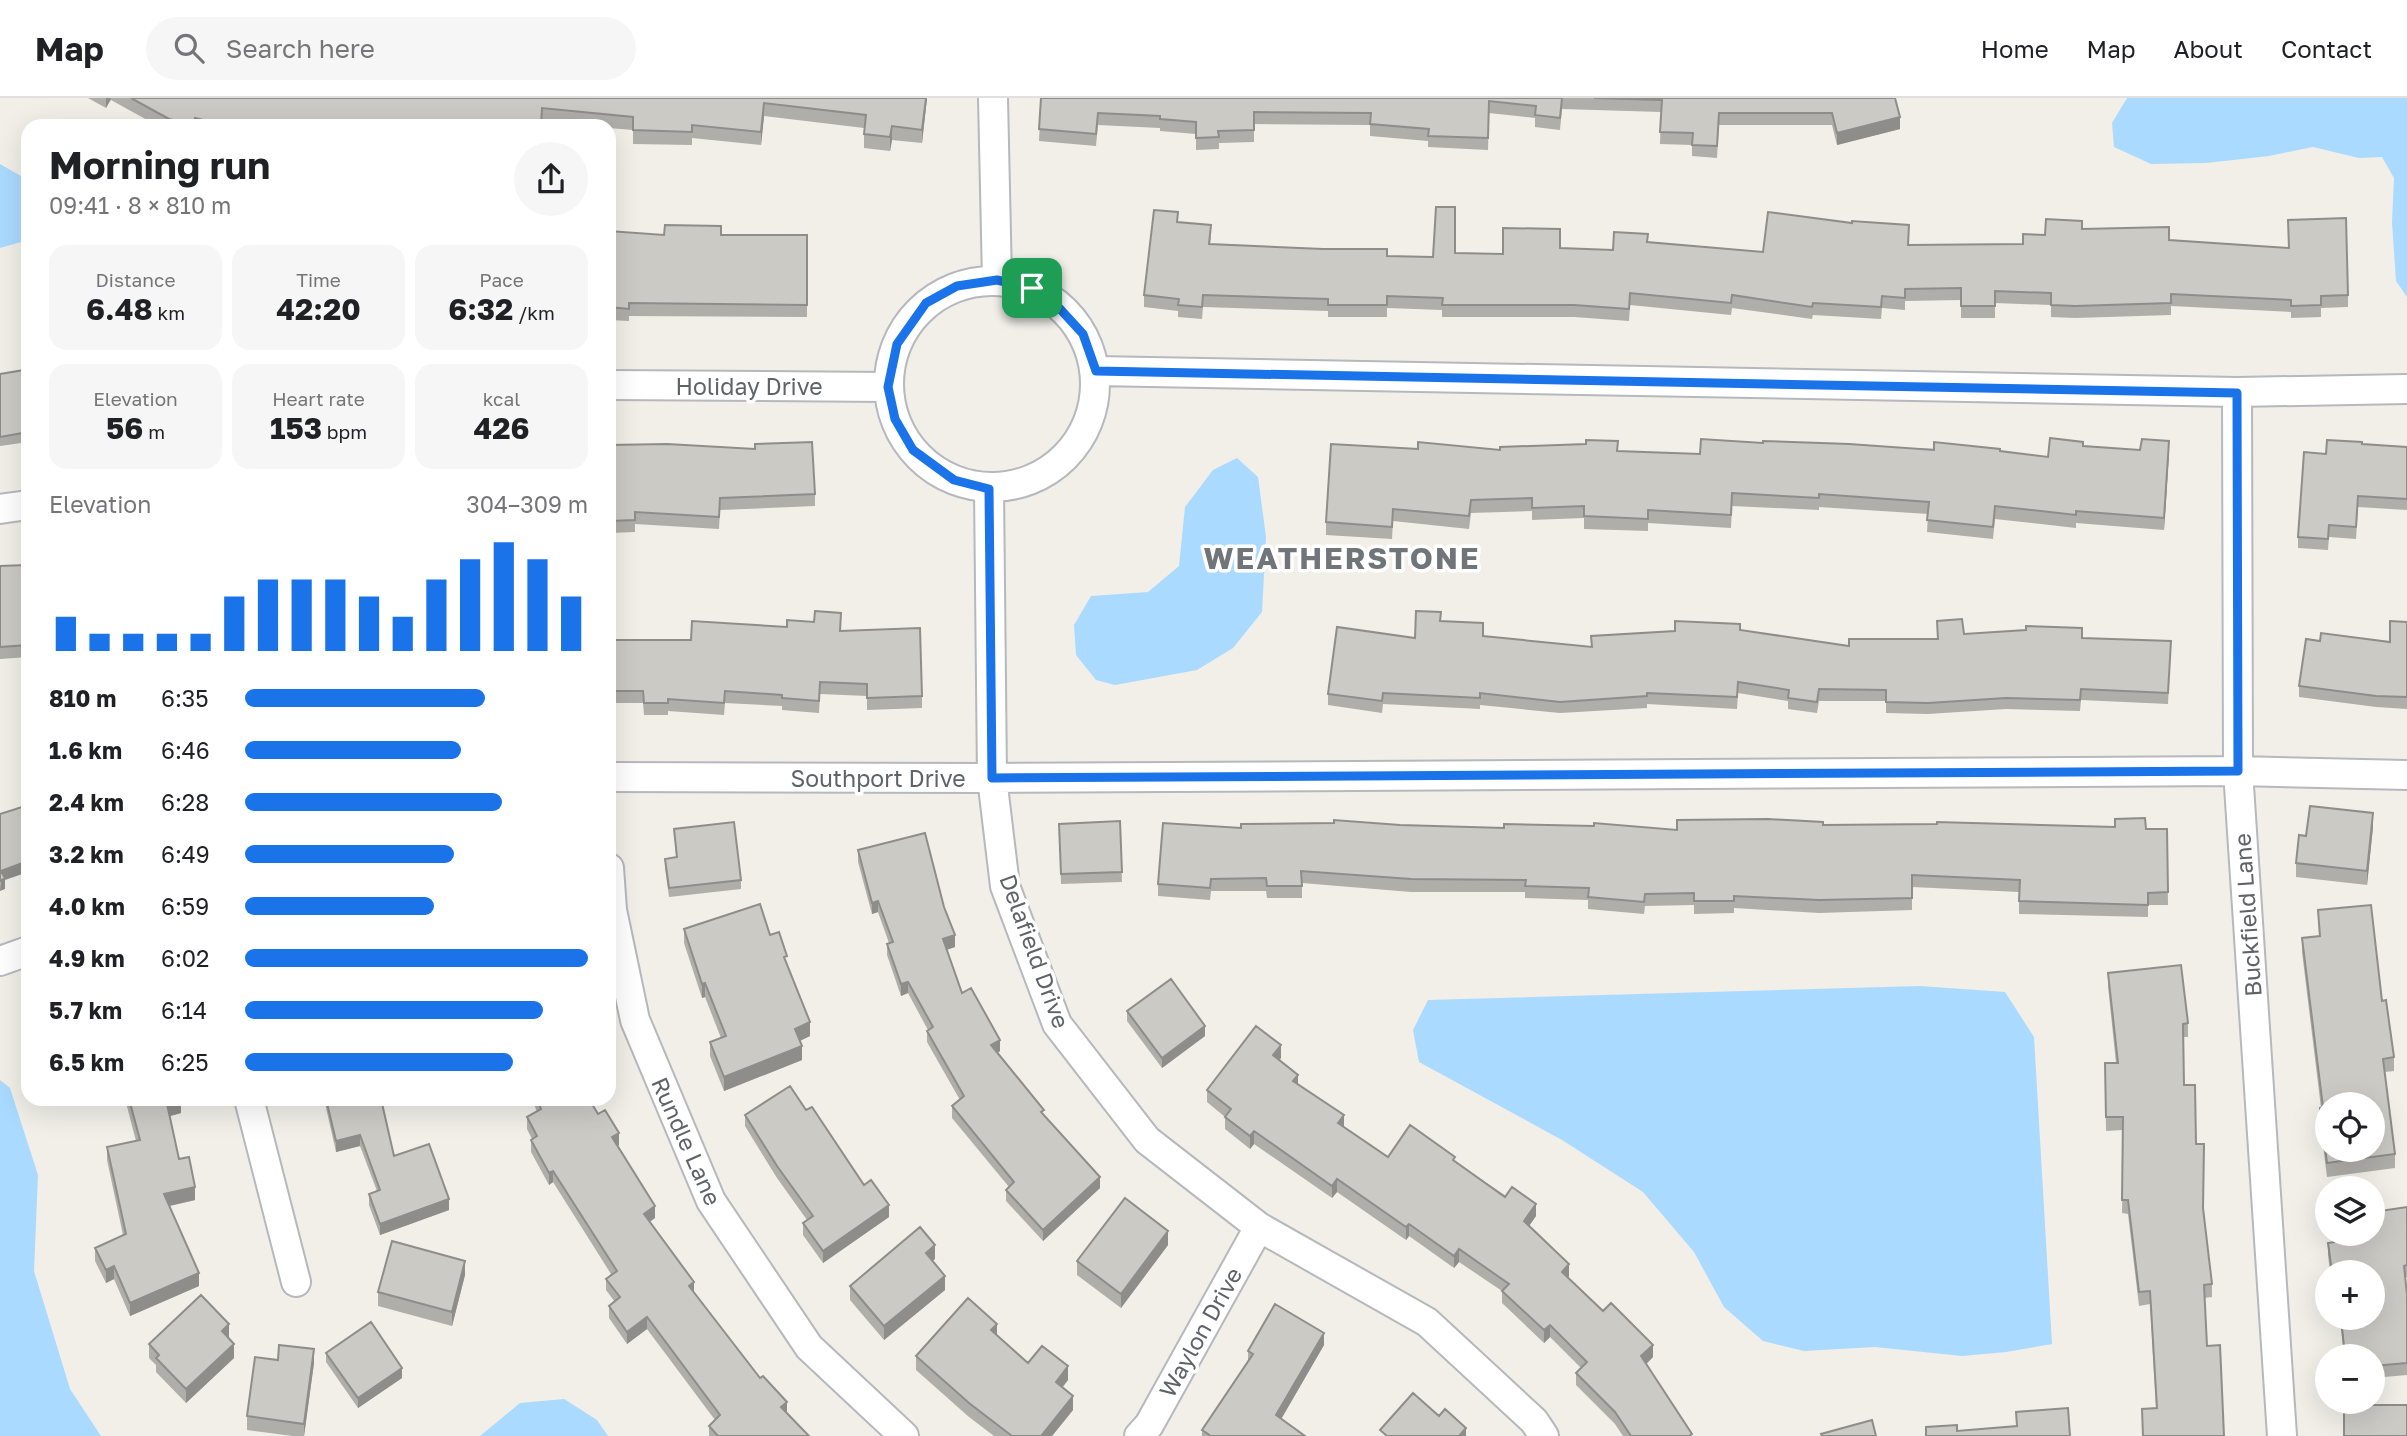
<!DOCTYPE html>
<meta charset="utf-8">
<style>
body{margin:0;font-family:"Golos Text",sans-serif;background:#f6f6f6;color:#202124;height:100vh;display:flex;flex-direction:column;font-size:26px;white-space:nowrap}
*{box-sizing:border-box;margin:0}
p{font-size:23px;color:#757577}
.icon{flex:none;width:38px;height:38px;fill:none;stroke:currentColor;stroke-width:2;stroke-linecap:round;stroke-linejoin:round}
.map{position:relative;flex:1;overflow:hidden}
.sheet{position:absolute;left:21px;top:21px;width:595px;height:987px;display:flex;flex-direction:column;background:#fff;border-radius:21px;box-shadow:0 7px 28px #0002}
.sheet>*{flex:none}
.buttons{position:absolute;left:2315px;top:994px;display:grid;gap:14px}
.buttons a{display:grid;place-items:center;width:70px;height:70px;border-radius:50%;background:#fff;box-shadow:0 7px 28px #0002;font-size:35px}
.pin{position:absolute;display:grid;place-items:center;width:60px;height:60px;color:#fff;margin:-30px;border-radius:14px;box-shadow:0 4px 10px #0006}
.round{display:grid;place-items:center;flex:none;width:74px;height:74px;border-radius:37px;background:#f6f6f6}
.overview{display:flex;align-items:center;justify-content:space-between;height:119px;padding:0 28px}
h1{font-size:38px;font-weight:700;line-height:52px}
.figures{display:grid;grid-template-columns:repeat(3,1fr);gap:10px;height:119px;padding:7px 28px}
.figures div{display:grid;align-content:center;border-radius:18px;background:#f6f6f6;text-align:center}
.figures b{font-size:30px;font-weight:700}
.figures small{font-size:19px;font-weight:400}
.figures p{font-size:19px}
.chart{height:196px;padding:14px 28px}
.chart p{display:flex;justify-content:space-between}
.chart svg{width:100%;height:126px;margin-top:7px;stroke:#1a73e8;stroke-width:6}
ul{padding:0 28px;list-style:none;font-size:23px}
li{display:grid;grid-template-columns:112px 84px 1fr;align-items:center;height:52px}
li i{height:18px;border-radius:9px;background:#1a73e8}
header{display:flex;align-items:center;gap:42px;box-sizing:border-box;height:98px;padding:0 35px;background:#fff;border-bottom:2px solid #e0e0e0}
header strong{font-size:33px}
nav{display:flex;gap:38px;margin-inline-start:auto;font-size:24px}
.search{width:490px;height:63px;background:#f6f6f6;display:flex;align-items:center;gap:18px;box-sizing:border-box;padding:0 24px;border-radius:38px;color:#757577;font-size:26px}
.map>svg:first-child{display:block}
</style>
<header>
<strong>Map</strong>
<div class="search"><svg class="icon" aria-label="search" viewBox="0 0 24 24"><circle cx="10" cy="10" r="6"/><path d="M15 15l6 6"/></svg>Search here</div>
<nav><a>Home</a><a>Map</a><a>About</a><a>Contact</a></nav>
</header>
<div class="map">
<svg width="2407" height="1338" viewBox="0 0 2407 1338">
<rect width="100%" height="100%" fill="#f1efe8"/>
<path fill="#aadaff" d="M2127 0H2407V199L2396 183 2392 124 2394 80 2382 59 2359 60 2313 49 2269 58 2206 65 2151 66 2114 49 2112 25Z
M0 66 28 82V142L0 150Z
M1237 360 1258 379 1266 439 1262 514 1233 550 1197 572 1115 587 1096 582 1076 557 1074 527 1091 498 1148 494 1179 468 1185 409 1213 372Z
M1920 888 2005 894 2034 939 2052 1246 2006 1254 1962 1258 1875 1249 1804 1253 1763 1243 1724 1209 1694 1154 1643 1094 1562 1042 1419 964 1413 932 1428 902Z
M0 982 10 990 38 1077 34 1173 70 1291 101 1338H0Z
M564 1301 597 1322 608 1338H480L520 1305Z"/>
<g fill="none" stroke-linecap="round" stroke-linejoin="round">
<defs>
<path id="minor" d="M993 0 997 182
M889 286a103 103 0 1 1 206 0a103 103 0 1 1-206 0Z
M1096 273 2237 294 2407 291
M609 287 888 289
M2237 294 2238 673 2282 1338
M989 391 992 680 1005 788 1057 926 1147 1042 1259 1129 1427 1224 1534 1323 1544 1338
M0 411 28 407
M609 679 992 680 2238 673 2407 677
M609 770 612 812 635 922 711 1103 809 1249 904 1338
M0 863 28 853
M249 1001 296 1184
M1139 1338 1149 1327 1259 1129"/>
</defs>
<use href="#minor" stroke="#b5b8bc" stroke-width="32"/>
<use href="#minor" stroke="#fff" stroke-width="28"/>
</g>
<path fill="#afaea9" d="M88 0H927L922 45 892 42 890 53 864 50V30L764 18 761 47 692 40V47L633 46V32L609 30V28H590L542 23V28H158L111 2 106 10Z
M1041 0H1895L1900 31 1837 47 1832 27H1719L1717 60 1692 58V47L1660 46 1661 14 1562 11 1560 32 1535 29V20L1489 15 1488 52 1428 49V43L1370 38V27L1254 26V44L1219 45V51L1196 52V36L1160 33V30L1098 27 1096 48 1039 43Z
M1178 124 1211 139 1210 146 1387 158 1433 159 1455 155 1503 156 1560 150 1613 152 1648 144 1763 154 1909 147 2023 146 2045 137 2082 131 2169 142 2348 197V209L2321 210V219L2291 220V214L2171 208V217L2075 220 2051 219V207L1995 205V220H1961V202L1905 203V212L1882 210 1881 221 1813 217 1812 221 1732 210 1731 217 1630 207 1629 223 1574 219H1442V212L1387 210V219H1328V213L1203 209 1202 221 1178 219V213L1144 209V197Z
M609 133 664 137H807V219L629 218V223L609 222Z
M0 276 28 298V344L0 348Z
M1763 345 2000 353 2048 359 2083 348 2169 355 2164 432 2076 425V430L1995 421 1993 441 1927 434 1928 416 1819 409V412L1732 408 1731 430 1648 425V433L1584 431V420L1532 422V413L1471 415 1469 431 1393 423 1392 441 1326 437V424L1418 351 1618 353 1700 356Z
M2362 346 2407 349V412L2358 409 2356 441 2329 439 2328 452 2298 450V439L2326 356Z
M609 347 815 396V408L720 412 719 431 635 426V434L609 435Z
M0 468 28 470V559L0 561Z
M1441 523 1483 538 1591 549V538L1740 532 1849 548 1937 541V523L1964 536 2171 543 2168 606 2081 602 2080 613 2006 611 1928 616 1886 615V603H1819L1817 615 1788 611V603L1738 595 1737 611 1647 606V610L1560 615 1480 607V611L1383 606 1382 615 1328 607V596Z
M2407 524V611L2376 609 2299 599V588L2320 543 2390 544Z
M840 533 922 598V610L867 612V598L820 596 819 615 782 612V608L725 605 724 617 668 613V617H644L643 605H609V542H691Z
M1120 723 1122 784 1061 786 1059 726Z
M1400 727 1504 730 1677 732 1823 727 2167 731 2168 807H2148V819L2019 816V794L1912 789V812L1819 815 1734 810V815L1694 816V807L1645 808 1644 816 1588 811V802L1525 800V794H1411L1302 785V800H1267L1266 793H1211L1210 802 1158 798V786L1241 730Z
M2373 729 2367 787 2296 779V765L2306 738Z
M674 731 741 782V791L669 799 665 770V761L676 759Z
M858 752 955 849 946 852 962 895 1000 953 998 955 1044 1018 1100 1090 1043 1143 1006 1103V1092L1009 1089 952 1020V1008L960 1002 927 944V933L928 932 908 895 901 898 887 857V846L889 845 878 814 872 816 858 764Z
M2318 812 2382 903 2394 959V973L2385 974 2395 1056V1070L2327 1079 2320 1024V1010H2321L2302 854V840L2319 838Z
M684 831 770 837 787 868 810 938 800 943 802 962 724 993 710 958V944L721 940 705 899 702 900 684 845Z
M2108 875 2188 925V939H2183L2184 987 2196 1046 2212 1186V1199L2204 1200 2156 1310 2150 1206 2139 1208 2128 1116 2122 1115 2123 1032 2106 1033 2105 965H2116L2108 888Z
M1127 913 1205 938 1162 970 1127 923Z
M1281 960 1279 962 1298 986 1344 1029 1388 1059 1455 1064 1536 1118 1529 1128 1569 1178 1568 1180 1653 1259 1646 1266 1692 1338H1623L1615 1326 1576 1287V1275L1581 1270 1550 1239 1544 1245 1502 1205V1193L1459 1164 1454 1170 1409 1138 1406 1142 1337 1094 1332 1100 1254 1046 1250 1051 1225 1031V1019L1207 1004V992Z
M125 1001H181V1015L169 1018 179 1061 195 1102 170 1108 199 1188 130 1218 114 1181 106 1185 95 1163V1150L123 1137 107 1062V1049L136 1043Z
M324 1001H381L394 1058 449 1112 380 1137 369 1107V1096L377 1093 360 1048 336 1054Z
M532 1001H589L619 1047 617 1048 655 1120 650 1124 694 1195 787 1315 809 1338H709V1328L715 1322 647 1231 627 1246 609 1220V1208L615 1204 606 1192V1181L611 1176 553 1084 549 1087 531 1054V1042L532 1041 527 1031V1019L537 1014Z
M806 1012 889 1119 823 1165 803 1137V1125L807 1122 777 1080 745 1028V1017Z
M2407 1109V1179L2405 1180 2407 1197V1277L2373 1280V1258H2344L2340 1220H2373V1174H2330L2328 1157V1145L2339 1143 2338 1136H2373Z
M1168 1147 1121 1210 1077 1177V1163Z
M935 1161 932 1163 945 1192 884 1242 850 1202V1188Z
M465 1177 452 1228 378 1208V1194Z
M997 1237 1028 1265 1068 1282 1062 1289 1073 1312 1052 1338H994L969 1319 916 1272V1258Z
M229 1240 234 1260 186 1305 156 1274V1267L149 1260V1246Z
M1324 1247 1281 1321 1305 1338H1202V1332L1248 1264V1253Z
M326 1255 402 1280 358 1310 326 1264Z
M314 1265 304 1338H293L247 1332V1318Z"/>
<path fill="#8f8d8a" d="M106 0H111L106 10Z
M926 0H927L922 45V32Z
M764 5V18L761 47V34Z
M1900 19V31L1837 47V35Z
M892 28V42L890 53V39Z
M2169 343V355L2164 432V420Z
M2373 715V729L2367 787V773Z
M28 763V774L5 782V791L0 793 1 773Z
M878 803V814L872 816V805Z
M955 837V849L943 853V841Z
M908 884V895L901 898V886Z
M705 885V899L702 900V886Z
M810 924V938L795 945V931Z
M1205 928V938L1162 970V960Z
M1000 942V953L991 958V947Z
M1281 947V960L1273 970V957Z
M802 948V962L724 993V979Z
M1298 977V989L1293 983Z
M181 1002V1015L167 1019V1006Z
M1344 1017V1030L1338 1025Z
M1254 1033V1046L1250 1051V1038Z
M619 1035V1047L612 1051V1039Z
M360 1037V1048L336 1054V1043Z
M553 1073V1084L549 1087V1075Z
M1100 1079V1090L1043 1143V1132Z
M1337 1081V1094L1332 1100V1088Z
M195 1089V1102L164 1109V1096Z
M449 1101V1112L380 1137V1126Z
M1536 1106V1118L1524 1135V1123Z
M889 1107V1119L823 1165V1153Z
M655 1108V1120L644 1127V1116Z
M1409 1126V1138L1406 1142V1129Z
M1168 1133V1147L1121 1210V1196Z
M935 1147V1161L926 1169V1155Z
M1459 1151V1164L1454 1170V1158Z
M465 1163V1177L452 1228V1214Z
M1569 1166V1178L1562 1186V1174Z
M114 1168V1181L106 1185V1172Z
M199 1175V1188L130 1218V1205Z
M945 1178V1192L884 1242V1228Z
M694 1184V1196L689 1188Z
M647 1219V1231L627 1246V1234Z
M229 1226V1240L222 1233Z
M997 1226V1239L991 1232Z
M1550 1227V1239L1544 1245V1232Z
M1324 1235V1247L1276 1330V1317Z
M234 1246V1260L186 1305V1291Z
M1653 1247V1259L1641 1271V1258Z
M314 1251V1265L304 1338V1326Z
M1068 1268V1282L1056 1298V1284Z
M402 1270V1280L358 1310V1300Z
M1073 1298V1312L1052 1338H1041Z
M787 1304V1316L781 1309Z
M1466 1330V1338H1459Z"/>
<path fill="#cccac5" stroke="#8f8d8a" stroke-width="2" fill-rule="evenodd" d="M131 0H926L922 32 892 28 890 39 864 36 866 17 764 5 761 34 692 27V34L633 32V19L542 10 541 28H228L195 20 193 27 169 21Z
M1041 0H1562L1560 20 1535 17 1536 8 1489 3 1488 40 1428 38 1429 31 1370 26 1371 15 1254 14V32L1218 33 1219 39 1196 40V24L1160 21V18L1098 15 1096 36 1039 31Z
M1594 0H1895L1900 19 1837 35 1832 15H1719L1717 48 1692 47 1693 35 1660 34 1662 2Z
M1436 109H1455V155L1503 156V130L1560 131V150L1613 152 1614 134 1648 136 1647 144 1763 154 1768 114 1852 125V123L1909 127 1908 147 2023 146V136L2045 137 2046 121 2082 123V131L2169 129V142L2289 150 2288 122 2346 120 2348 197 2321 198V207L2291 208V202L2171 196V205L2075 208 2051 207V195L1995 193V208H1961V190L1905 191V200L1882 198 1881 209 1813 205 1812 209 1732 197 1731 205 1630 195 1629 211 1574 207H1442L1443 200 1387 198V207H1328V201L1203 197 1202 209 1178 207 1179 201 1144 197 1154 112 1178 114 1177 124 1211 127 1209 146 1323 151H1387V158L1433 159Z
M665 127 721 128V137H807V207L629 205V211L609 209V133L664 137Z
M24 272 28 298V334L0 339V276Z
M2050 340 2083 344V348L2140 352 2142 341 2169 343 2164 420 2076 413V417L1995 408 1993 429 1927 422 1929 404 1819 396V400L1732 395 1731 417 1648 412V421L1584 418V408L1532 410V400L1471 402 1469 418 1393 411 1392 429 1326 424 1331 346 1418 351V344L1500 352V349L1586 346V342L1618 343 1617 353 1700 356 1701 341 1763 345V343L1849 346 1934 352V344L2000 351V353L2048 359Z
M2327 342 2362 344V346L2407 349V401L2358 398 2356 429 2329 427 2328 441 2298 439 2304 354 2326 356Z
M812 344 815 396 720 400 719 419 635 414V422L609 423V347L667 346 755 351V346Z
M26 467V471L28 470V547L0 549V468Z
M815 513 841 515 840 533 920 530 922 598 867 600V586L820 584 819 603 782 600V597L725 593 724 605 668 601V605H644L643 593H609V542H691L692 523 787 529V522L814 524Z
M1416 513 1441 514 1440 523 1483 525V538L1592 549 1591 538 1675 533V523L1740 526V532L1849 548V541H1938L1937 523 1962 521 1964 536 2026 532V528L2082 530V540L2171 543 2168 595 2081 591 2080 602 2006 600 1928 605 1886 604V592L1819 591 1817 604 1788 600 1789 592 1738 584 1737 599 1647 595V598L1560 604 1480 595V600L1383 595 1382 603 1328 596 1337 529 1415 540Z
M2390 523 2407 524V599L2376 598 2299 588 2306 541 2320 543 2321 535 2390 544Z
M28 707V763L1 773 5 780 0 783V716Z
M2310 708 2373 715 2367 773 2296 765 2299 737 2306 738Z
M2145 720 2146 731H2167L2168 794 2148 795V807L2019 803 2020 782 1912 777V800L1819 802 1734 798V803H1694V795L1645 796 1644 804 1588 799 1589 790 1525 788 1526 782 1411 781 1301 773 1302 788H1267L1266 780 1211 781 1210 790 1158 786 1163 725 1241 730V726L1334 725V722L1400 727 1504 730V726L1594 728V725L1677 732V722L1768 721 1823 724V727L1937 726V724L2115 729V721Z
M1120 723 1122 774 1061 776 1059 726Z
M734 724 741 782 669 790 665 761 677 759 674 731Z
M925 735 944 809 955 837 943 841 962 895 971 890 1000 942 991 947 1044 1012 1041 1014 1100 1079 1043 1132 1006 1092 1014 1084 952 1008 964 998 927 933 933 929 908 884 901 886 887 846 893 844 878 803 872 805 858 752Z
M760 806 770 837 779 834 787 858 784 859 810 924 795 931 802 948 724 979 710 944 726 938 705 885 702 886 684 831Z
M2371 807 2382 903 2386 902 2394 959 2383 961 2395 1056 2327 1065 2320 1010 2323 1009 2302 840 2320 838 2318 812ZM2328 1006H2373V1052H2328Z
M2181 867 2188 925 2183 926 2184 987H2195L2196 1046H2204L2203 1110 2212 1186 2204 1187 2207 1248 2220 1247 2224 1338H2143L2142 1311 2157 1310 2150 1193 2139 1194 2128 1102H2122L2123 1019H2106L2105 965H2118L2108 875Z
M1171 881 1205 928 1162 960 1127 913Z
M1256 928 1281 947 1273 957 1298 977 1293 983 1344 1017 1338 1025 1388 1059 1410 1027 1455 1059 1453 1062 1505 1099 1512 1089 1536 1106 1524 1123 1569 1166 1562 1174 1603 1213 1611 1205 1653 1247 1641 1258 1692 1336 1689 1338H1631L1615 1314 1576 1275 1587 1264 1550 1227 1544 1232 1502 1193 1509 1186 1459 1151 1454 1158 1409 1126 1406 1129 1337 1081 1332 1088 1254 1033 1250 1038 1225 1019 1231 1011 1207 992Z
M790 988 806 1012 812 1009 864 1087 871 1082 889 1107 823 1153 803 1125 813 1118 777 1068 745 1017Z
M129 1001H181L167 1006 179 1061 189 1059 195 1089 164 1096 199 1175 130 1205 114 1168 106 1172 95 1150 126 1136 107 1049 140 1042Z
M326 1001H381L394 1058 429 1046 449 1101 380 1126 369 1096 380 1092 360 1037 336 1043Z
M537 1001H589L598 1016 605 1012 619 1035 612 1039 655 1108 644 1116 694 1184 689 1188 760 1280 763 1278 787 1304 781 1309 809 1338H718L709 1328 720 1317 647 1219 627 1234 609 1208 620 1199 606 1181 617 1173 553 1073 549 1075 531 1042 537 1038 527 1019 541 1011Z
M1125 1100 1168 1133 1121 1196 1077 1163Z
M2407 1109V1167L2404 1168 2407 1197V1265L2373 1268V1258H2345L2341 1220H2373V1174H2332L2328 1145 2341 1143 2340 1136H2373V1114Z
M920 1129 935 1147 926 1155 945 1178 884 1228 850 1188Z
M392 1143 465 1163 452 1214 378 1194Z
M201 1197 229 1226 222 1233 234 1246 186 1291 156 1260 159 1257 149 1246Z
M968 1200 997 1226 991 1232 1028 1265 1042 1248 1068 1268 1056 1284 1073 1298 1041 1338H1012L969 1305 916 1258Z
M1275 1206 1324 1235 1276 1317 1305 1338H1211L1202 1332 1253 1256 1248 1253Z
M371 1224 402 1270 358 1300 326 1255Z
M279 1247 314 1251 304 1326 247 1318 255 1259 278 1262Z
M1413 1295 1439 1318 1445 1311 1466 1330 1459 1338H1387L1380 1332Z
M2344 1307H2407V1338H2344Z
M2068 1310 2070 1338H1926V1329L1957 1327V1333L2017 1328 2016 1314Z
M1872 1322 1876 1338H1822L1821 1336Z"/>
<g fill="none" stroke-linecap="round" stroke-linejoin="round">
<defs>
<path id="route" d="M997 182 1032 190 1050 200 1083 236 1096 273 2237 295 2238 673 992 680 989 391 954 382 913 352 895 321 888 289 897 246 926 205 957 188Z"/>
</defs>
<use href="#route" stroke="#fff" stroke-width="14"/>
<use href="#route" stroke="#1a73e8" stroke-width="9"/>
</g>
<g text-anchor="middle" dominant-baseline="central" stroke-width="7" stroke-linejoin="round" paint-order="stroke">
<g font-size="23" fill="#5f6368" stroke="#fff">
<text x="749" y="288">Holiday Drive</text>
<text x="878" y="680">Southport Drive</text>
<text transform="translate(2247 817) rotate(-94)">Buckfield Lane</text>
<text transform="translate(1035 853) rotate(70)">Delafield Drive</text>
<text transform="translate(687 1043) rotate(66)">Rundle Lane</text>
<text transform="translate(1200 1234) rotate(-61)">Waylon Drive</text>
</g>
<g font-size="30" font-weight="bold" letter-spacing="2" fill="#70757a" stroke="#fff">
<text x="1342" y="460">WEATHERSTONE</text>
</g>
</g>
</svg>
<div class="buttons">
<a><svg class="icon" aria-label="locate" viewBox="0 0 24 24"><circle cx="12" cy="12" r="6"/><path d="M12 2v4M12 18v4M2 12h4M18 12h4"/></svg></a>
<a><svg class="icon" aria-label="layers" viewBox="0 0 24 24"><path d="M12 4l9 5-9 5-9-5zM3 14l9 5 9-5"/></svg></a>
<a>+</a>
<a>−</a>
</div>
<div class="pin" style="left:1032px;top:190px;background:#1e9e55"><svg class="icon" aria-label="arrive" viewBox="0 0 24 24"><path d="M6 21V4h12l-3 4 3 4H6"/></svg></div>
<section class="sheet">
<div class="overview"><div><h1>Morning run</h1><p>09:41 · 8 × 810 m</p></div><a class="round"><svg class="icon" aria-label="share" viewBox="0 0 24 24"><path d="M12 15V3M7 8l5-5 5 5M5 13v7h14v-7"/></svg></a></div>
<div class="figures">
<div><p>Distance</p><b>6.48<small> km</small></b></div>
<div><p>Time</p><b>42:20</b></div>
<div><p>Pace</p><b>6:32<small> /km</small></b></div>
</div>
<div class="figures">
<div><p>Elevation</p><b>56<small> m</small></b></div>
<div><p>Heart rate</p><b>153<small> bpm</small></b></div>
<div><p>kcal</p><b>426</b></div>
</div>
<div class="chart"><p><span>Elevation</span>304–309 m</p>
<svg viewBox="0 0 160 44" preserveAspectRatio="none"><path d="M5 44V32M15 44V38M25 44V38M35 44V38M45 44V38M55 44V25M65 44V19M75 44V19M85 44V19M95 44V25M105 44V32M115 44V19M125 44V12M135 44V6M145 44V12M155 44V25"/></svg>
</div>
<ul>
<li><b>810 m</b>6:35<i style="width:70%"></i></li>
<li><b>1.6 km</b>6:46<i style="width:63%"></i></li>
<li><b>2.4 km</b>6:28<i style="width:75%"></i></li>
<li><b>3.2 km</b>6:49<i style="width:61%"></i></li>
<li><b>4.0 km</b>6:59<i style="width:55%"></i></li>
<li><b>4.9 km</b>6:02<i style="width:100%"></i></li>
<li><b>5.7 km</b>6:14<i style="width:87%"></i></li>
<li><b>6.5 km</b>6:25<i style="width:78%"></i></li>
</ul>
</section>
</div>
